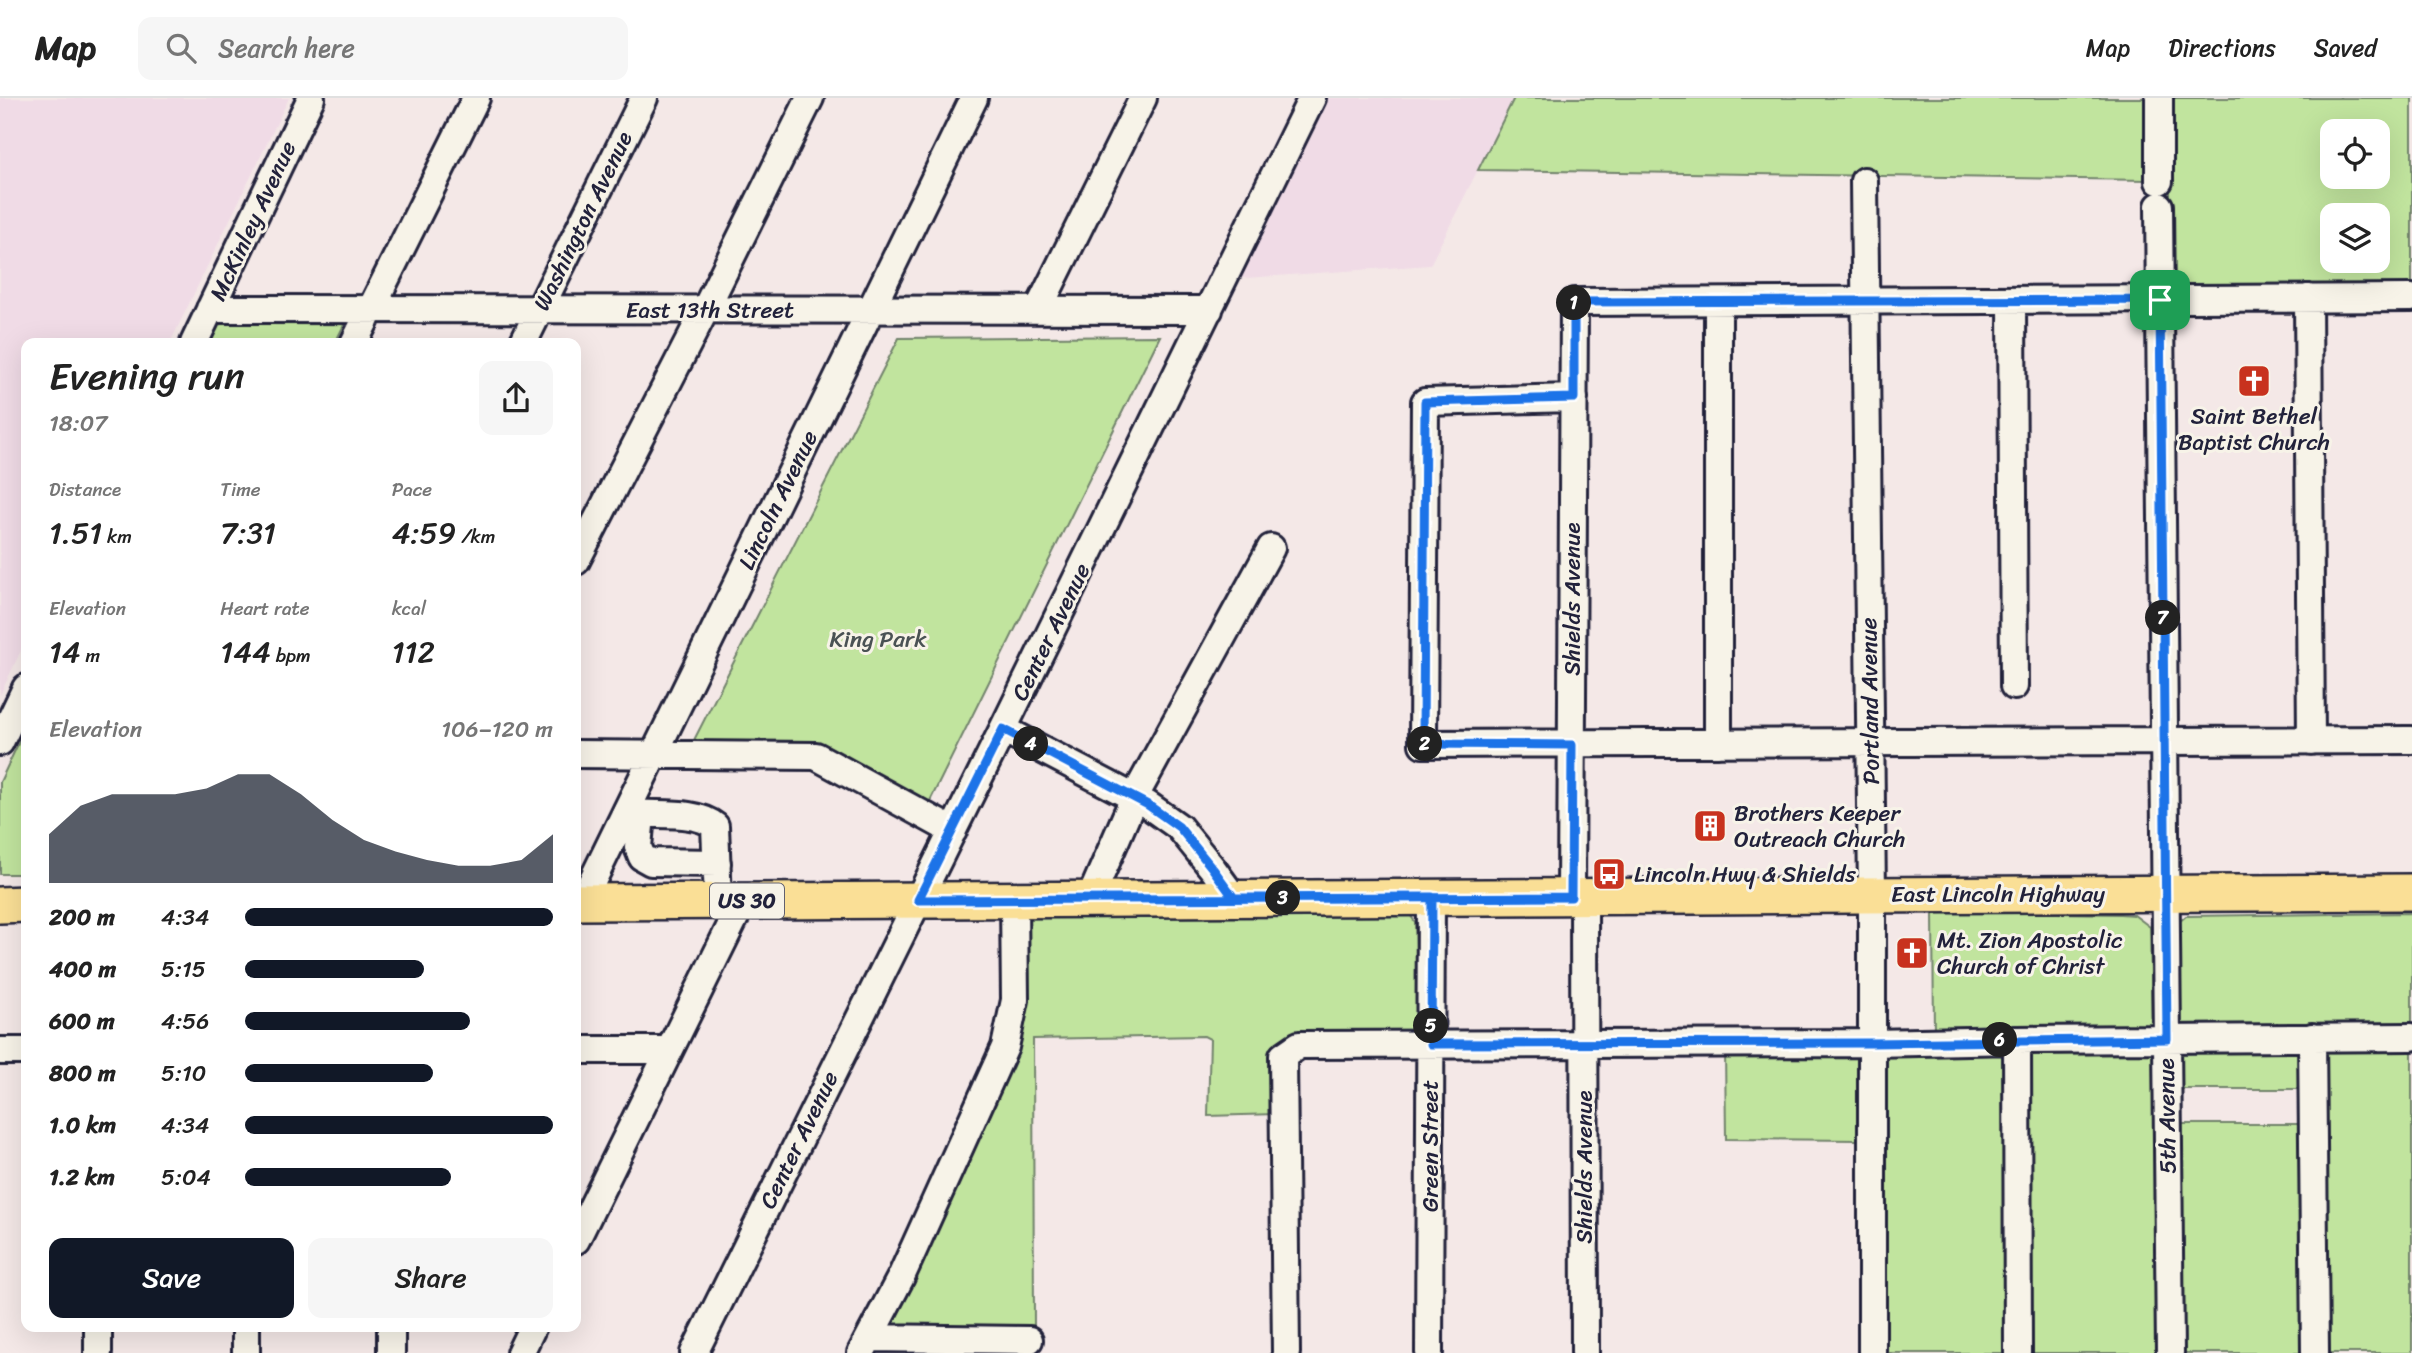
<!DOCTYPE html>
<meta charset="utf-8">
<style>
body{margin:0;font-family:Sriracha,sans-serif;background:#f6f6f6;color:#222;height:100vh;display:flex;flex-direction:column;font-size:26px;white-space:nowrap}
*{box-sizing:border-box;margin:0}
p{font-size:23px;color:#767676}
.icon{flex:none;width:38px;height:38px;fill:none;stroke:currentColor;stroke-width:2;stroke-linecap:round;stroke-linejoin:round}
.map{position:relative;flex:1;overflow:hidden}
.panel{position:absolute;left:21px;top:240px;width:560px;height:994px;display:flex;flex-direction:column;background:#fff;border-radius:14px;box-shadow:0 7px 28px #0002}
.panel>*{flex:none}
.buttons{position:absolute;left:2320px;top:21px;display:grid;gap:14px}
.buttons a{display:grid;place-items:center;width:70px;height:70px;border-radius:14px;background:#fff;box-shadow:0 7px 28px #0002;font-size:35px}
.pin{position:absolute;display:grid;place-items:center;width:60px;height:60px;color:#fff;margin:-30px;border-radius:14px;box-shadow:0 4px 10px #0006}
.km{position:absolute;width:35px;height:35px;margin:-18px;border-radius:50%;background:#222;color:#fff;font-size:19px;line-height:35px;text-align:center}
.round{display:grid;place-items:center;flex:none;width:74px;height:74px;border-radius:14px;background:#f6f6f6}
.summary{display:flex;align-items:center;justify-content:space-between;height:119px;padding:0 28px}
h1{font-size:38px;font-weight:600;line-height:52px}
.metrics{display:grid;grid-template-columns:repeat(3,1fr);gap:10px;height:119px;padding:7px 28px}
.metrics div{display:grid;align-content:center}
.metrics b{font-size:30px;font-weight:600}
.metrics small{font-size:19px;font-weight:400}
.metrics p{font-size:19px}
.chart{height:196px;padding:14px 28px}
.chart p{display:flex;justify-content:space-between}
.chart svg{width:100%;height:126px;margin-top:7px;fill:#111827;opacity:.7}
.primary-button{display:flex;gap:14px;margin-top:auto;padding:14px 28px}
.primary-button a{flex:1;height:80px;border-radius:14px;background:#111827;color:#fff;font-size:28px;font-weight:600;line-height:80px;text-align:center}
.primary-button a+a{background:#f6f6f6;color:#222}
ul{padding:0 28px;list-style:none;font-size:23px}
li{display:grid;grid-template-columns:112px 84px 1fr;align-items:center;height:52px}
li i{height:18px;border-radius:9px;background:#111827}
header{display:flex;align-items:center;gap:42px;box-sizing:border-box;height:98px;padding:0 35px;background:#fff;border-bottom:2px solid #e0e0e0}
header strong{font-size:33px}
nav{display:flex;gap:38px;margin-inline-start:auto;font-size:24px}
.search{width:490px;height:63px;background:#f6f6f6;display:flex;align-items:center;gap:18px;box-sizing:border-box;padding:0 24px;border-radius:14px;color:#767676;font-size:26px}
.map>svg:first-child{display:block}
</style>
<header>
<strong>Map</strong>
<div class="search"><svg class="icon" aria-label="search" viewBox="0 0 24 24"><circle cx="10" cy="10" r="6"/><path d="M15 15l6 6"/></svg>Search here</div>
<nav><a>Map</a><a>Directions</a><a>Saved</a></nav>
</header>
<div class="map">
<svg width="2412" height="1255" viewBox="0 0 2412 1255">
<rect width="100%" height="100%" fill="#f4e8e7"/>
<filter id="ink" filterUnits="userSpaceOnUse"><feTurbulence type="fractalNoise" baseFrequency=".0143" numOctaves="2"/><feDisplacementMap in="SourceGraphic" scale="14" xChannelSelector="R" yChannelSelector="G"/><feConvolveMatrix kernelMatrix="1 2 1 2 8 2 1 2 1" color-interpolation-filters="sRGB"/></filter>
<g filter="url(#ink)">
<path fill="#f0dbe6" d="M0 0H289L170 245H26V542L0 597Z
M1296 0H1514L1430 167 1204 183Z"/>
<path fill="#c1e49e" stroke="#72836c" stroke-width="2" fill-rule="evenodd" d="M1514 0H2149V82L1478 72Z
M2169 0H2412V188L2174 189 2171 185ZM2333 33H2378V79H2333ZM2333 117H2378V163H2333Z
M219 223H346L335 245H208Z
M1160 238 928 707 816 645 693 644 899 240Z
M26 629V776H0V684Z
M1933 813 2120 816 2134 817 2150 829 2152 933 1934 939Z
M1408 814 1415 824 1419 939 1298 941 1276 1016 1208 1018 1210 941 1204 938 1033 941 1034 1234 884 1233 1016 937 1022 817Z
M2412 815V933L2180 934 2178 825 2186 818Z
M2412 945V1255H2319L2318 946Z
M2308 946V991H2178L2179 950Z
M2007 948 2013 1255H1883V950Z
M1725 950 1859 956 1860 1042 1726 1041Z
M2023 950 2152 951 2154 955 2156 1255H2026Z
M2176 1026H2306L2307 1255H2177Z"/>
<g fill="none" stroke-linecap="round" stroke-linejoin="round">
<defs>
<path id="minor" d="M2159 0V83
M1864 83 1872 797V1255
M2159 108 2170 1255
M2308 200 2311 643
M2012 203 2014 588
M210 211 1209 212
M1038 212 1143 0
M194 245 311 0
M354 245 476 0
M523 245 644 0
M1574 300 1425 304 1423 646 2412 642
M576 463 705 212 810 0
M1003 631 1148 707 1179 729 1213 771 1234 800
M0 644 26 590
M1718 645V204
M576 656 816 658 953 733
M626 714C652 719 695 711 715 728L718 803
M641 717 638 749 642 759 651 764 717 765
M1571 799 1574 204 2412 200
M1584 799 1585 1255
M1090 801 1134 700 1271 450
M582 804 974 0
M2312 939 2315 1255
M2017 942 2018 1255
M576 952H669
M0 953H26
M576 1142 743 803
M98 1228V1255
M246 1228V1255
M869 1240 1029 1242
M391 1255V1228
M520 1255 533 1228
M694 1255 1003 631 1312 0
M861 1255 901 1179 1005 949 1015 902 1014 802
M1286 1255 1283 958 1299 947 1871 945 2017 942 2412 939
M1429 1255 1431 799"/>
<path id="major" d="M576 804 2412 794
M0 807 26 806"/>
</defs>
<use href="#minor" stroke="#22223b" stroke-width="32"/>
<use href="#major" stroke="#22223b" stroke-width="40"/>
<use href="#minor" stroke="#f7f3e8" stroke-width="26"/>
<use href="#major" stroke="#fadf96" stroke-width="35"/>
</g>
</g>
<g fill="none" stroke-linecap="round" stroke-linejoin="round" filter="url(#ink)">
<defs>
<path id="route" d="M2160 202 1574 204V300L1425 304 1423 646 1572 647 1571 799C1353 800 1135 801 918 802L1003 631 1148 707 1179 729 1213 771 1234 800 1432 799 1431 946 1871 945 2167 941 2160 202"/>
</defs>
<use href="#route" stroke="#fff" stroke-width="14"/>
<use href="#route" stroke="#1a73e8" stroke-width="9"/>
</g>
<defs>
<symbol id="church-square" viewBox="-11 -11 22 22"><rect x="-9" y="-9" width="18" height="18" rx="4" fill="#c8321e" stroke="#f7f3e8"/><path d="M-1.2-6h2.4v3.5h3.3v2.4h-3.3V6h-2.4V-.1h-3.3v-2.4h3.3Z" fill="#fff"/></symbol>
<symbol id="building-square" viewBox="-11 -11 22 22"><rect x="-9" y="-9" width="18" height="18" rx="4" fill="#c8321e" stroke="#f7f3e8"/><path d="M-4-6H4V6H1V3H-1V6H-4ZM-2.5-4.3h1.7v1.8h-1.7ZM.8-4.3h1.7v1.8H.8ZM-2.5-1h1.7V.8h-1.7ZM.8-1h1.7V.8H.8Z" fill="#fff"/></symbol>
<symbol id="bus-square" viewBox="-11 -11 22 22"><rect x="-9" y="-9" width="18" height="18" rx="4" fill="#c8321e" stroke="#f7f3e8"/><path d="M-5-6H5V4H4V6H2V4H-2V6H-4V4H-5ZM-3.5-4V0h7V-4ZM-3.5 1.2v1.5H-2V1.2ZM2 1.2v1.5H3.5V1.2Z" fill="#fff"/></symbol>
</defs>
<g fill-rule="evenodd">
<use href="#church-square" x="2235" y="264" width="38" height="38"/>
<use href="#building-square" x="1691" y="709" width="38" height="38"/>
<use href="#bus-square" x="1590" y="757" width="38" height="38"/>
<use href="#church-square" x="1893" y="836" width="38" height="38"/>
</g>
<g text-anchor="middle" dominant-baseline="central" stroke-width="6" stroke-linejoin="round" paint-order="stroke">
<rect fill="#f7f3e8" stroke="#62616f" stroke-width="2" x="710" y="785.5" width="74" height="35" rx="5"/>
<g font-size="21" font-weight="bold" fill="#22223b">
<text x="747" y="803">US 30</text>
</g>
<g font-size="23" fill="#22223b" stroke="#f7f3e8">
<text transform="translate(253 123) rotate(-65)">McKinley Avenue</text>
<text transform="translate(583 123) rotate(-64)">Washington Avenue</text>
<text x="710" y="212">East 13th Street</text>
<text transform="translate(778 402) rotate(-64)">Lincoln Avenue</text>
<text transform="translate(1572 501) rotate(-90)">Shields Avenue</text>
<text transform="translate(1051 534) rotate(-64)">Center Avenue</text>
<text transform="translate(1870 603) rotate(-91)">Portland Avenue</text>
<text x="1998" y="796">East Lincoln Highway</text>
<text transform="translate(2167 1018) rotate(-91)">5th Avenue</text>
<text transform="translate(799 1042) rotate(-64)">Center Avenue</text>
<text transform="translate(1430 1048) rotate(-90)">Green Street</text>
<text transform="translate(1584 1069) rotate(-90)">Shields Avenue</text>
</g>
<g font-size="23" fill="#22223b" stroke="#f7f3e8" text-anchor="start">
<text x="2254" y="318" text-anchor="middle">Saint Bethel<tspan x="2254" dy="26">Baptist Church</tspan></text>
<text x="1734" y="715">Brothers Keeper<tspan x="1734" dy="26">Outreach Church</tspan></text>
<text x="1634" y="776">Lincoln Hwy &amp; Shields</text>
<text x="1937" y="842">Mt. Zion Apostolic<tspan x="1937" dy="26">Church of Christ</tspan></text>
</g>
<g font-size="23" fill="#4a5254" stroke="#f7f3e8">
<text x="878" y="541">King Park</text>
</g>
</g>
</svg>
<div class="buttons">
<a><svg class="icon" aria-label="locate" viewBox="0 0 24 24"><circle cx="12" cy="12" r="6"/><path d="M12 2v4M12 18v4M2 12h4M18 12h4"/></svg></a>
<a><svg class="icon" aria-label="layers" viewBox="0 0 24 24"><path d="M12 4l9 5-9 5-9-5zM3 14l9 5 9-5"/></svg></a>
</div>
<div class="pin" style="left:2160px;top:202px;background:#1e9e55"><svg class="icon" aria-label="arrive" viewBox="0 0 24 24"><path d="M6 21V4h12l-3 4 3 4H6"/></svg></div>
<b class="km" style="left:1574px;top:205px">1</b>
<b class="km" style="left:1425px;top:646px">2</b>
<b class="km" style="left:1283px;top:800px">3</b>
<b class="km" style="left:1031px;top:646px">4</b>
<b class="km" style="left:1431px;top:928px">5</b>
<b class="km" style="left:2000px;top:942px">6</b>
<b class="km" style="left:2163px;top:520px">7</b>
<section class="panel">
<div class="summary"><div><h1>Evening run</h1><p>18:07</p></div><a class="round"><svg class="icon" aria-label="share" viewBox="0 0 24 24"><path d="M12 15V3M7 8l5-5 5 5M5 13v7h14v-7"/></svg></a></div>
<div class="metrics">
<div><p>Distance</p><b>1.51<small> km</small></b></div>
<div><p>Time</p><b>7:31</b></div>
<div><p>Pace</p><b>4:59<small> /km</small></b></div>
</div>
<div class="metrics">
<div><p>Elevation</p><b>14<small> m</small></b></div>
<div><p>Heart rate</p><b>144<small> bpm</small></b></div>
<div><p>kcal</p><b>112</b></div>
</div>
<div class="chart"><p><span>Elevation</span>106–120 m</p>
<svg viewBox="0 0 160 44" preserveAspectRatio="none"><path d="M0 44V27L10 17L20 13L30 13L40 13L50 11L60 6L70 6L80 13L90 22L100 29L110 33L120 36L130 38L140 38L150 36L160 27V44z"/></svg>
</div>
<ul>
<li><b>200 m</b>4:34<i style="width:100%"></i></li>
<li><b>400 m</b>5:15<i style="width:58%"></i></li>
<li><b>600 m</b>4:56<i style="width:73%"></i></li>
<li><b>800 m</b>5:10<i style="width:61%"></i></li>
<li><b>1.0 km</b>4:34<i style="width:100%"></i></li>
<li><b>1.2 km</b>5:04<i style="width:67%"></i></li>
</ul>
<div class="primary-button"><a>Save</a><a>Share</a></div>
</section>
</div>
